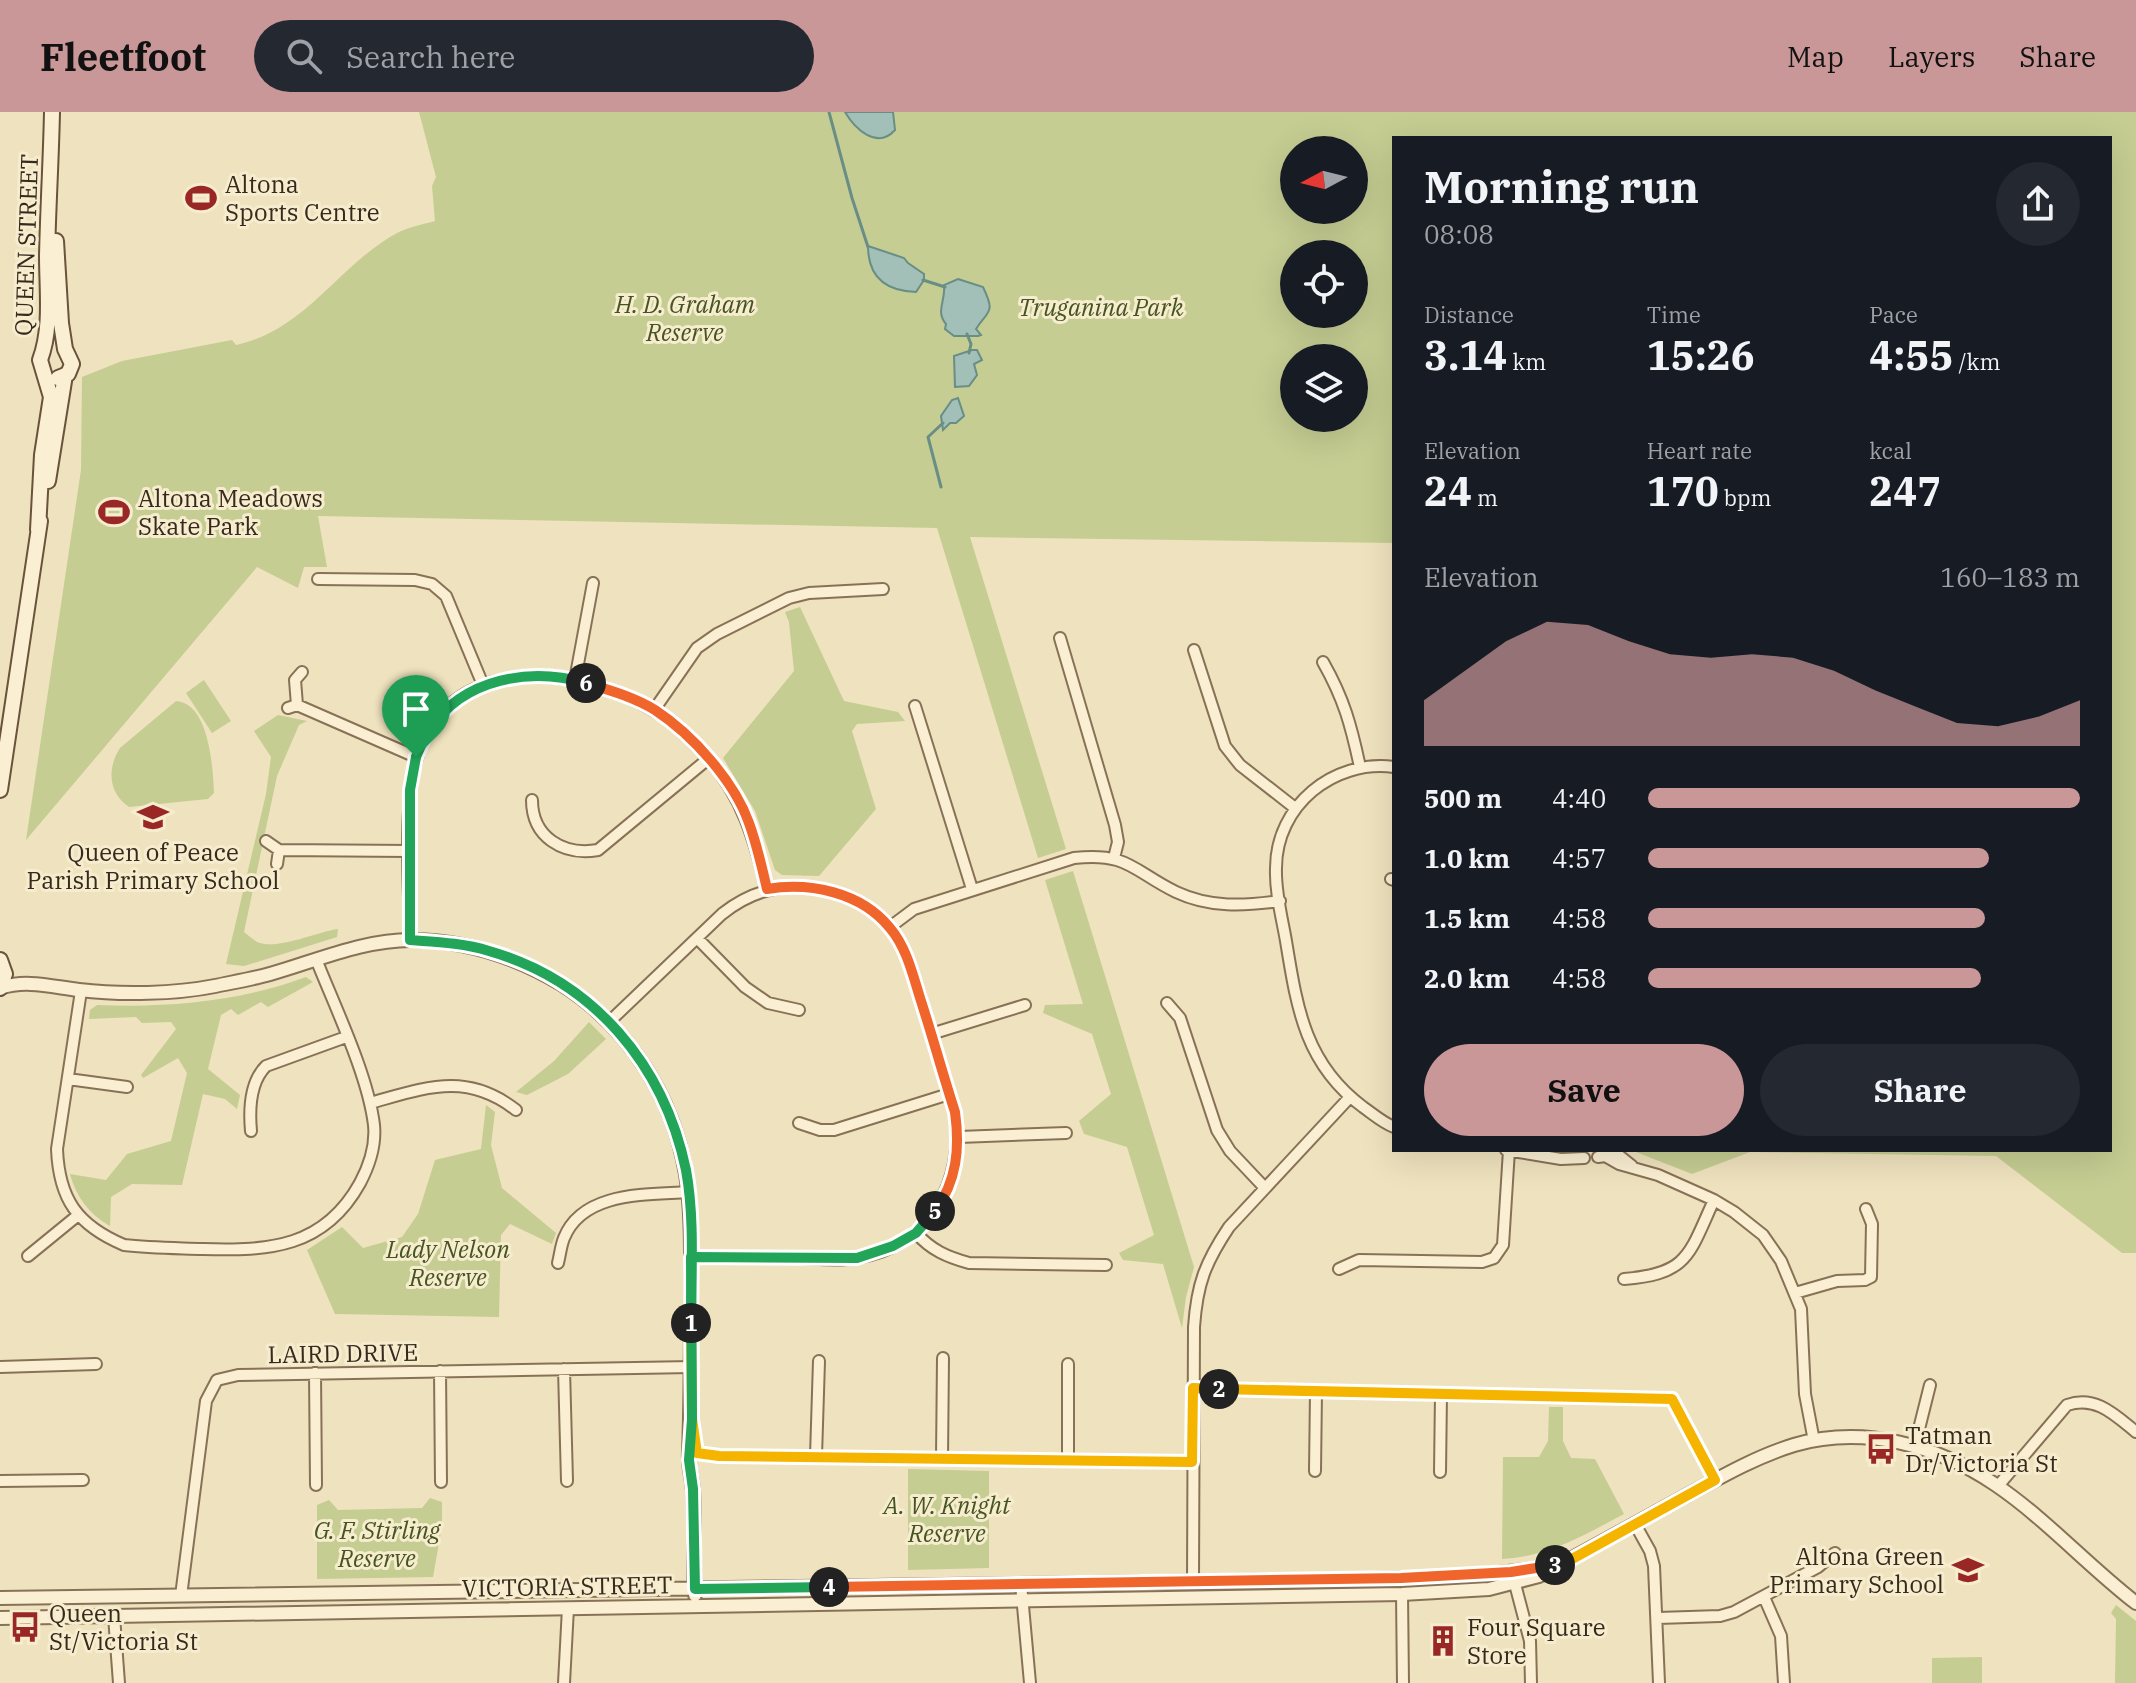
<!DOCTYPE html>
<meta charset="utf-8">
<style>
body{margin:0;font-family:"IBM Plex Serif",serif;background:#242831;color:#f1f3f6;height:100vh;display:flex;flex-direction:column;font-size:30px;white-space:nowrap}
*{box-sizing:border-box;margin:0}
p{font-size:26px;color:#9ea1a6}
.icon{flex:none;width:44px;height:44px;fill:none;stroke:currentColor;stroke-width:2;stroke-linecap:round;stroke-linejoin:round}
.map{position:relative;flex:1;overflow:hidden}
.drawer{position:absolute;left:1392px;top:24px;width:720px;height:1016px;display:flex;flex-direction:column;background:#171b24;border-radius:0px;box-shadow:0 8px 32px #0002}
.drawer>*{flex:none}
.needle{width:52px;rotate:263deg}
.fabs{position:absolute;left:1280px;top:24px;display:grid;gap:16px}
.fabs a{display:grid;place-items:center;width:88px;height:88px;border-radius:50%;background:#171b24;box-shadow:0 8px 32px #0002;font-size:40px}
.pin{position:absolute;display:grid;place-items:center;width:68px;height:68px;color:#fff;margin:-82px -34px;border-radius:50% 50% 50% 0;rotate:-45deg;box-shadow:0 0 8px #0007}
.pin .icon{rotate:45deg}
.km{position:absolute;width:40px;height:40px;margin:-20px;border-radius:50%;background:#222;color:#fff;font-size:22px;line-height:40px;text-align:center}
.round{display:grid;place-items:center;flex:none;width:84px;height:84px;border-radius:42px;background:#242831}
.overview{display:flex;align-items:center;justify-content:space-between;height:136px;padding:0 32px}
h1{font-size:44px;font-weight:800;line-height:60px}
.stats{display:grid;grid-template-columns:repeat(3,1fr);gap:12px;height:136px;padding:8px 32px}
.stats div{display:grid;align-content:center}
.stats b{font-size:40px;font-weight:800}
.stats small{font-size:22px;font-weight:400}
.stats p{font-size:22px}
.chart{height:224px;padding:16px 32px}
.chart p{display:flex;justify-content:space-between}
.chart svg{width:100%;height:144px;margin-top:8px;fill:#c99798;opacity:.7}
.action{display:flex;gap:16px;margin-top:auto;padding:16px 32px}
.action a{flex:1;height:92px;border-radius:48px;background:#c99798;color:#111;font-size:32px;font-weight:800;line-height:92px;text-align:center}
.action a+a{background:#242831;color:#f1f3f6}
ul{padding:0 32px;list-style:none;font-size:26px}
li{display:grid;grid-template-columns:128px 96px 1fr;align-items:center;height:60px}
li i{height:20px;border-radius:10px;background:#c99798}
header{display:flex;align-items:center;gap:48px;box-sizing:border-box;height:112px;padding:0 40px;background:#c99798;color:#111}
header strong{font-size:38px}
nav{display:flex;gap:44px;margin-inline-start:auto;font-size:28px}
.search{width:560px;height:72px;background:#242831;display:flex;align-items:center;gap:20px;box-sizing:border-box;padding:0 28px;border-radius:44px;color:#9ea1a6;font-size:30px}
.map>svg:first-child{display:block}
</style>
<header>
<strong>Fleetfoot</strong>
<div class="search"><svg class="icon" aria-label="search" viewBox="0 0 24 24"><circle cx="10" cy="10" r="6"/><path d="M15 15l6 6"/></svg>Search here</div>
<nav><a>Map</a><a>Layers</a><a>Share</a></nav>
</header>
<div class="map">
<svg width="2136" height="1571" viewBox="0 0 2136 1571">
<rect width="100%" height="100%" fill="#efe2be"/>
<path fill="#c5cd92" fill-rule="evenodd" d="M419 0H2136V1141H2122L1996 1044 1750 1040 1692 1062 1631 1038H2110V26H1394V431L970 425 1066 737 1038 746 937 416 318 404 327 455H304L298 476 257 455 26 728 81 358 82 265 122 249 232 228 236 233C307 218 338 152 399 120 410 115 424 112 435 109L432 74 436 65ZM1294 38H1354V98H1294ZM1294 142H1354V202H1294ZM1294 246H1354V306H1294Z
M800 495 844 589 898 600 905 609 857 612 852 619 876 697 819 764 782 763 775 758 755 699 723 646 794 559 789 510 785 500Z
M204 568 231 609 212 621 186 581Z
M176 589C209 591 213 655 214 681L208 687 129 695C108 681 107 656 120 636Z
M278 603 307 609 299 613 277 664 244 820C248 823 255 830 260 831 280 837 317 820 338 817L337 825 244 854 226 852 266 682 271 645 254 619Z
M1073 759 1194 1155 1186 1185 1182 1216 1163 1152 1123 1148 1119 1141 1154 1123 1127 1035 1084 1022 1079 1009 1111 982 1092 922 1043 901 1045 893 1083 892 1045 768Z
M306 865 313 870 268 895 261 890 238 903 231 897 221 903 208 957 240 983 237 997 225 987 203 982 182 1073 132 1072 111 1085 110 1114C90 1103 76 1085 70 1062L106 1068 127 1042 171 1029 187 961 178 946 143 966 141 963 176 917 171 910 142 911 136 905 89 907 90 898 97 893C167 896 239 890 306 865Z
M589 910 606 927 568 962 527 983 516 980 554 949Z
M486 993 495 1000 491 1033 502 1076 556 1121 552 1132 510 1112 501 1123 499 1205 335 1202 307 1138 342 1115 363 1136 402 1125 418 1102 435 1048 481 1037Z
M1549 1295H1563V1329L1571 1346 1595 1347 1624 1402C1584 1423 1548 1445 1502 1447L1503 1345H1539L1548 1329Z
M908 1357 989 1359V1456L908 1458Z
M430 1386 442 1390V1414L433 1465 317 1467V1393L329 1388 338 1398 422 1396Z
M2116 1493 2136 1509V1571H2115L2116 1507 2111 1501Z
M1982 1545V1571H1932V1546Z"/>
<path fill="#a2c0b8" stroke="#698e86" stroke-width="2" d="M845 0H893L895 18C877 38 855 17 845 0Z
M868 134 904 146 908 151 924 162V168L916 180C886 179 868 166 868 134Z
M958 167 983 175C996 202 988 198 976 217L981 223 978 224H954L945 217 946 212C935 199 946 189 944 173Z
M972 238H977L982 248 974 252 977 263 969 274 955 275 954 244Z
M958 286 964 304 956 311H950L943 318 941 304 952 288Z"/>
<g fill="none" stroke-linecap="round" stroke-linejoin="round">
<path stroke="#698e86" stroke-width="3" d="M829 0 852 86 868 135
M923 168 945 175
M967 222 971 232 969 241
M941 375 928 325 943 311"/>
<defs>
<path id="minor" d="M318 467 415 468 432 472 446 484 483 573
M1060 526 1115 713 1118 730 1114 746
M1194 538 1225 634 1240 653 1295 696
M1323 550C1344 587 1351 613 1360 655
M575 568 593 471
M297 593 416 645
M915 594 972 777
M288 596 297 593 295 568 302 560
M654 598 697 536 717 522 789 486 809 481 883 477
M1394 655C1333 647 1276 694 1276 756 1275 780 1282 806 1286 829 1297 896 1305 952 1363 995 1373 1002 1383 1011 1394 1015
M532 688C532 725 563 744 598 738L708 647
M266 729 279 738 277 752
M279 738 410 739
M1391 767 1394 768
M890 815 914 797 1074 746C1128 740 1133 759 1176 780 1210 796 1244 794 1280 789
M697 826 745 875 768 891 799 898
M410 828C410 770 399 667 428 619 475 541 586 559 653 598 673 609 692 629 708 646 743 686 754 727 767 777
M81 879 57 1037C59 1087 77 1113 124 1133 150 1136 176 1136 203 1137 269 1139 324 1136 360 1071 369 1054 376 1033 374 1013 368 963 335 895 316 847
M1167 891 1180 906 1217 1018 1230 1039 1264 1075
M610 909 722 802C748 781 780 771 814 776 841 780 871 793 889 814 908 835 915 868 923 894 934 929 944 965 955 1000 965 1069 930 1135 857 1146 839 1149 820 1147 802 1146 765 1146 728 1145 691 1145
M931 922 1025 893
M68 967 127 975
M370 991C425 976 466 959 516 998
M799 1011 820 1018H834L949 982
M251 1019C249 997 250 970 266 954L346 925
M959 1025 1066 1021
M1506 1038 1561 1047 1584 1046
M1612 1038 1632 1054
M1598 1045 1605 1044 1619 1052 1658 1063 1714 1088 1734 1100 1763 1123 1781 1149 1801 1197 1805 1282 1814 1329
M916 1121C931 1138 947 1145 969 1151L1106 1153
M28 1144 77 1104
M558 1151C560 1143 561 1133 564 1126 583 1079 647 1083 688 1080
M1339 1157 1359 1148 1482 1150 1494 1146 1503 1133 1509 1038
M1624 1167C1689 1162 1689 1142 1714 1088
M1795 1181 1837 1169 1865 1168 1871 1165 1872 1112 1866 1097
M0 1255 96 1252
M564 1257 567 1369
M440 1259 441 1370
M315 1261 316 1373
M1193 1276 1672 1287 1715 1368
M1915 1333 1930 1273
M689 1344 697 1341 719 1344 1192 1350
M816 1344 819 1249
M942 1346 943 1246
M1068 1349V1252
M1315 1359 1316 1280
M1440 1360 1441 1282
M0 1369 83 1368
M1998 1374 2067 1293C2096 1283 2115 1303 2136 1320
M1635 1412 1650 1439 1654 1454 1659 1571
M1193 1470 1194 1215C1197 1172 1205 1151 1229 1115L1350 985
M1021 1472 1030 1571
M1515 1472 1530 1529 1531 1571
M1402 1482 1403 1571
M181 1484 206 1289 217 1268 238 1263 692 1255
M1764 1485 1781 1524 1784 1571
M114 1504 119 1571
M1658 1506 1720 1504 1734 1500 1818 1455 1835 1441
M564 1571 568 1496"/>
<path id="tertiary" d="M0 876C26 867 53 875 79 878 121 883 175 882 215 874 234 870 252 867 270 862 316 849 365 827 414 828 466 829 516 845 561 872 628 914 673 984 686 1062 692 1101 691 1141 691 1180 691 1234 691 1287 689 1341 688 1353 692 1366 693 1378 695 1413 693 1448 695 1483
M0 1486 1315 1468C1394 1466 1474 1467 1551 1454
M0 1506 1402 1482 1489 1477 1539 1464C1588 1438 1636 1411 1684 1385 1719 1366 1755 1345 1794 1333 1864 1313 1937 1333 1996 1373 2046 1407 2088 1454 2136 1491"/>
<path id="secondary" d="M56 129 61 211 65 237 72 252 68 262 58 266
M48 369 65 263
M38 418 42 343 51 285 40 248C52 216 47 179 47 144 48 96 51 48 52 0
M0 678 40 409
M0 848 5 862 0 876"/>
</defs>
<use href="#minor" stroke="#887257" stroke-width="14"/>
<use href="#tertiary" stroke="#887257" stroke-width="16"/>
<use href="#secondary" stroke="#69533a" stroke-width="18"/>
<use href="#minor" stroke="#faefd2" stroke-width="10"/>
<use href="#tertiary" stroke="#faefd2" stroke-width="12"/>
<use href="#secondary" stroke="#faefd2" stroke-width="14"/>
</g>
<g fill="none" stroke-linecap="round" stroke-linejoin="round">
<defs>
<path id="split-1" d="M416 645 410 678V828C437 830 463 831 489 839 594 869 664 953 686 1058 695 1107 691 1161 691 1211"/>
<path id="split-2" d="M691 1211 692 1307 697 1341 719 1344 1192 1350 1193 1276 1219 1277"/>
<path id="split-3" d="M1219 1277 1672 1287 1715 1368 1563 1452 1555 1453"/>
<path id="split-4" d="M829 1475 1401 1466 1511 1460 1555 1453"/>
<path id="split-5" d="M829 1475 695 1477 693 1377 689 1348 692 1307 691 1145 857 1146 893 1134 916 1121 935 1099"/>
<path id="split-6" d="M586 571C609 578 634 585 655 598 693 623 734 669 749 711 757 733 762 755 767 777 810 770 861 780 890 816 907 836 913 864 921 889 933 926 943 963 955 1000 960 1036 957 1069 935 1099"/>
<path id="split-7" d="M416 645C420 636 424 625 430 617 464 566 530 555 586 571"/>
</defs>
<use href="#split-1" stroke="#fff" stroke-width="16"/>
<use href="#split-2" stroke="#fff" stroke-width="16"/>
<use href="#split-3" stroke="#fff" stroke-width="16"/>
<use href="#split-4" stroke="#fff" stroke-width="16"/>
<use href="#split-5" stroke="#fff" stroke-width="16"/>
<use href="#split-6" stroke="#fff" stroke-width="16"/>
<use href="#split-7" stroke="#fff" stroke-width="16"/>
<use href="#split-1" stroke="#22a559" stroke-width="10"/>
<use href="#split-2" stroke="#f5b400" stroke-width="10"/>
<use href="#split-3" stroke="#f5b400" stroke-width="10"/>
<use href="#split-4" stroke="#f0652b" stroke-width="10"/>
<use href="#split-5" stroke="#22a559" stroke-width="10"/>
<use href="#split-6" stroke="#f0652b" stroke-width="10"/>
<use href="#split-7" stroke="#22a559" stroke-width="10"/>
</g>
<defs>
<symbol id="stadium-bare" viewBox="-9 -9 18 18"><path d="M0-5a6.5 5 0 1 0 0 10a6.5 5 0 1 0 0-10ZM-3.5-1.8h7v3.6h-7Z" fill="#982725" stroke="#f6ecce" stroke-width="2.5" paint-order="stroke"/></symbol>
<symbol id="school-bare" viewBox="-9 -9 18 18"><path d="M0-5L7-2L0 1L-7-2ZM-4 1L0 2.5L4 1V4Q0 6-4 4Z" fill="#982725" stroke="#f6ecce" stroke-width="2.5" paint-order="stroke"/></symbol>
<symbol id="bus-bare" viewBox="-9 -9 18 18"><path d="M-5-6H5V4H4V6H2V4H-2V6H-4V4H-5ZM-3.5-4V0h7V-4ZM-3.5 1.2v1.5H-2V1.2ZM2 1.2v1.5H3.5V1.2Z" fill="#982725" stroke="#f6ecce" stroke-width="2.5" paint-order="stroke"/></symbol>
<symbol id="building-bare" viewBox="-9 -9 18 18"><path d="M-4-6H4V6H1V3H-1V6H-4ZM-2.5-4.3h1.7v1.8h-1.7ZM.8-4.3h1.7v1.8H.8ZM-2.5-1h1.7V.8h-1.7ZM.8-1h1.7V.8H.8Z" fill="#982725" stroke="#f6ecce" stroke-width="2.5" paint-order="stroke"/></symbol>
</defs>
<g fill-rule="evenodd">
<use href="#stadium-bare" x="179" y="64" width="44" height="44"/>
<use href="#stadium-bare" x="92" y="378" width="44" height="44"/>
<use href="#school-bare" x="131" y="683" width="44" height="44"/>
<use href="#bus-bare" x="1859" y="1315" width="44" height="44"/>
<use href="#school-bare" x="1946" y="1436" width="44" height="44"/>
<use href="#bus-bare" x="3" y="1493" width="44" height="44"/>
<use href="#building-bare" x="1421" y="1507" width="44" height="44"/>
</g>
<g text-anchor="middle" dominant-baseline="central" stroke-width="6" stroke-linejoin="round" paint-order="stroke">
<g font-size="24" fill="#37291c" stroke="#f6ecce" text-anchor="start">
<text x="225" y="72">Altona<tspan x="225" dy="28">Sports Centre</tspan></text>
<text x="138" y="386">Altona Meadows<tspan x="138" dy="28">Skate Park</tspan></text>
<text x="153" y="740" text-anchor="middle">Queen of Peace<tspan x="153" dy="28">Parish Primary School</tspan></text>
<text x="1905" y="1323">Tatman<tspan x="1905" dy="28">Dr/Victoria St</tspan></text>
<text x="1944" y="1444" text-anchor="end">Altona Green<tspan x="1944" dy="28">Primary School</tspan></text>
<text x="49" y="1501">Queen<tspan x="49" dy="28">St/Victoria St</tspan></text>
<text x="1467" y="1515">Four Square<tspan x="1467" dy="28">Store</tspan></text>
</g>
<g font-size="24" fill="#37291c" stroke="#f6ecce">
<text transform="translate(26 133) rotate(-88)">QUEEN STREET</text>
<text transform="translate(343 1241) rotate(-1)">LAIRD DRIVE</text>
<text transform="translate(567 1474) rotate(-1)">VICTORIA STREET</text>
</g>
<g font-size="24" font-style="italic" fill="#465422" stroke="#f6ecce">
<text x="685" y="192">H. D. Graham<tspan x="685" dy="28">Reserve</tspan></text>
<text x="1101" y="195">Truganina Park</text>
<text x="448" y="1137">Lady Nelson<tspan x="448" dy="28">Reserve</tspan></text>
<text x="947" y="1393">A. W. Knight<tspan x="947" dy="28">Reserve</tspan></text>
<text x="377" y="1418">G. F. Stirling<tspan x="377" dy="28">Reserve</tspan></text>
</g>
</g>
</svg>
<div class="fabs">
<a><svg class="needle" viewBox="-14 -14 28 28"><path d="M0-13l5 13h-10z" fill="#e53935"/><path d="M0 13l5-13h-10z" fill="#9ea1a6"/></svg></a>
<a><svg class="icon" aria-label="locate" viewBox="0 0 24 24"><circle cx="12" cy="12" r="6"/><path d="M12 2v4M12 18v4M2 12h4M18 12h4"/></svg></a>
<a><svg class="icon" aria-label="layers" viewBox="0 0 24 24"><path d="M12 4l9 5-9 5-9-5zM3 14l9 5 9-5"/></svg></a>
</div>
<div class="pin" style="left:416px;top:645px;background:#1e9e55"><svg class="icon" aria-label="arrive" viewBox="0 0 24 24"><path d="M6 21V4h12l-3 4 3 4H6"/></svg></div>
<b class="km" style="left:691px;top:1211px">1</b>
<b class="km" style="left:1219px;top:1277px">2</b>
<b class="km" style="left:1555px;top:1453px">3</b>
<b class="km" style="left:829px;top:1475px">4</b>
<b class="km" style="left:935px;top:1099px">5</b>
<b class="km" style="left:586px;top:571px">6</b>
<section class="drawer">
<div class="overview"><div><h1>Morning run</h1><p>08:08</p></div><a class="round"><svg class="icon" aria-label="share" viewBox="0 0 24 24"><path d="M12 15V3M7 8l5-5 5 5M5 13v7h14v-7"/></svg></a></div>
<div class="stats">
<div><p>Distance</p><b>3.14<small> km</small></b></div>
<div><p>Time</p><b>15:26</b></div>
<div><p>Pace</p><b>4:55<small> /km</small></b></div>
</div>
<div class="stats">
<div><p>Elevation</p><b>24<small> m</small></b></div>
<div><p>Heart rate</p><b>170<small> bpm</small></b></div>
<div><p>kcal</p><b>247</b></div>
</div>
<div class="chart"><p><span>Elevation</span>160–183 m</p>
<svg viewBox="0 0 160 44" preserveAspectRatio="none"><path d="M0 44V30L10 21L20 12L30 6L40 7L50 12L60 16L70 17L80 16L90 17L100 21L110 27L120 32L130 37L140 38L150 35L160 30V44z"/></svg>
</div>
<ul>
<li><b>500 m</b>4:40<i style="width:100%"></i></li>
<li><b>1.0 km</b>4:57<i style="width:79%"></i></li>
<li><b>1.5 km</b>4:58<i style="width:78%"></i></li>
<li><b>2.0 km</b>4:58<i style="width:77%"></i></li>
</ul>
<div class="action"><a>Save</a><a>Share</a></div>
</section>
</div>
